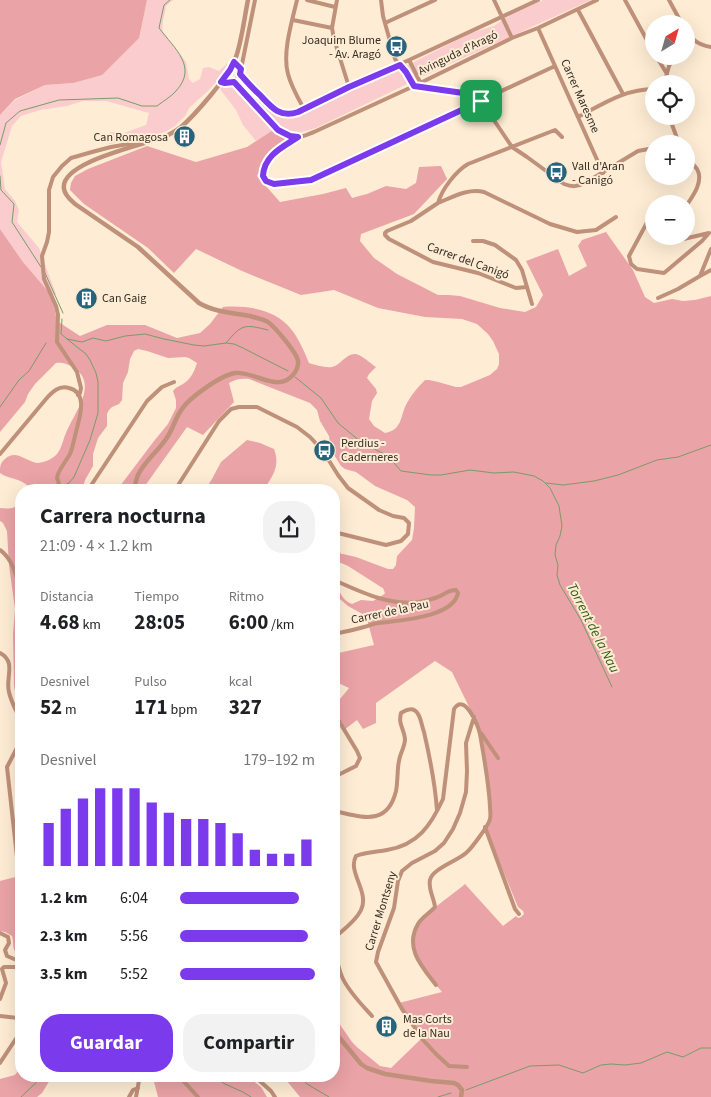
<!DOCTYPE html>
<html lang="es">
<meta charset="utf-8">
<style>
body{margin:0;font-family:"Source Sans 3",sans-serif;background:#f2f2f2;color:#202124;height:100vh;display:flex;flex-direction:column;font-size:19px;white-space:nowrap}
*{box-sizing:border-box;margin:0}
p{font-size:16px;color:#757577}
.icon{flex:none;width:28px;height:28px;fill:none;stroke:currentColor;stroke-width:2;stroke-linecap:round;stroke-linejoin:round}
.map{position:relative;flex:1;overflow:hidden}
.panel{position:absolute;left:15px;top:484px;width:325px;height:598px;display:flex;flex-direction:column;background:#fff;border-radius:20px;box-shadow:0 5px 20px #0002}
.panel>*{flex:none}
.needle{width:32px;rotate:37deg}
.controls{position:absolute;left:645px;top:15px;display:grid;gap:10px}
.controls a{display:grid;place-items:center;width:50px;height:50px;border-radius:50%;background:#fff;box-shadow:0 5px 20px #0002;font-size:25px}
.pin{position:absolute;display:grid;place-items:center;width:42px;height:42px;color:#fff;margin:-21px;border-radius:10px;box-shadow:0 2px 8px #0006}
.round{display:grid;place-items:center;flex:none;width:52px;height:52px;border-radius:20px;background:#f2f2f2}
.overview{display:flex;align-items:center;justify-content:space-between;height:85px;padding:0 25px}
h1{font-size:22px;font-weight:700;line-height:38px}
.figures{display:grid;grid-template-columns:repeat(3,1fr);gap:8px;height:85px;padding:5px 25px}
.figures div{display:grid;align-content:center}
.figures b{font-size:21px;font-weight:700}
.figures small{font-size:14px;font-weight:400}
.figures p{font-size:14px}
.chart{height:140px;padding:10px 25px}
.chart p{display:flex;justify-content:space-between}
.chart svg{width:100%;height:90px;margin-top:5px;stroke:#7c3aed;stroke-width:6}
.action{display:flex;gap:10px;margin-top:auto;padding:10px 25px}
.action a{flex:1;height:58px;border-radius:20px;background:#7c3aed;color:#fff;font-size:20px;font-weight:700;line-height:58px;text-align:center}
.action a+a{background:#f2f2f2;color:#202124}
ul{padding:0 25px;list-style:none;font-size:16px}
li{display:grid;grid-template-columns:80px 60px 1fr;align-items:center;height:38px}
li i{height:12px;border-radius:6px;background:#7c3aed}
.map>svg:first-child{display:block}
</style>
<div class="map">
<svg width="711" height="1097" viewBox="0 0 711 1097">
<rect width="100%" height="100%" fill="#feecd4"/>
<path fill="#fbcccd" d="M147 0H173L166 6C165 15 161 24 163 32L186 62 189 79 193 83 200 79 203 68 209 67 219 71 232 59 222 75 209 90 189 108 186 115 175 126 165 132 147 137 109 144 110 132 124 133 146 125 149 113 106 101H83L67 106 40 110 21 116 12 126 1 162 5 189 15 201 19 210 17 222 39 248 56 294 52 296 23 262 0 229V115L15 100 45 85 73 83 144 13Z
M543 0H591L428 74 316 128 295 134 285 132 278 128 238 83 241 79 258 98 277 114 291 116 304 112 350 89 400 69 471 33 494 26 505 18Z
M223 86H233L273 130 256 141 243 125 236 110 220 89Z"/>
<path fill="#eaa3a6" d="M0 0H147L139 38 102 75 73 83 45 85 15 99 0 115Z
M273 130 290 140 268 154 257 176 280 202 323 194 346 188 352 198 367 194 386 186 406 189 416 183 419 167 441 166 447 179 414 214 361 234 360 241 374 258 397 274 438 295H448L460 296 500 308 525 312 536 307 543 295 526 261 558 249 569 276 587 266 578 246 582 240 606 232 633 270 645 297 654 303 672 299 683 301 695 300 711 296V1097H300L282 1075H334V1016L352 1042 358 1048 380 1066 391 1068 423 1037 399 1003 442 992C435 983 426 974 420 965 396 926 441 905 465 884L503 926 516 916 518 918 521 917 524 914 523 911 518 907 485 827 491 818 484 756 474 717 452 672 435 661 376 703V723L363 729 357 720 344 730C329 705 332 710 349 688L334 681V654L374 645 366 616 348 606 334 594V586L338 588C341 595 344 601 352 604L361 600 373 601 383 595 385 593 383 588 381 587 348 566 334 560V552L356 557 388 569H393L396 565 397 556 412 540 414 528 415 507 407 500 375 486 356 472 345 469 341 466 331 450 329 436 320 421 317 410 310 403 249 379C242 378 235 379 229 383L234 402 203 435 187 427 142 490H117L154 441 168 424 176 408V400L173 391C176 387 178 387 183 384 191 379 194 372 197 363L189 358 185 357 168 358 147 351 138 349 134 351 130 359 128 372 123 383 122 400 119 404 112 407 109 410 107 414V426L98 438 93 454V466L85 480 82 490H27L28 486C20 478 8 479 0 473 0 467 0 463 5 459 16 449 25 461 37 463 43 463 53 459 57 454 62 448 63 439 66 433 74 413 99 384 74 368 68 364 63 362 56 363L35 384 28 394 25 402 0 432V229L23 262 52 296 57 321 80 336 107 325H145L177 338 200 333 210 324 223 307C246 305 276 309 291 329 299 339 304 351 309 363 316 365 325 368 332 367 341 365 346 353 356 354 363 356 370 363 376 367L369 374 367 378 376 389 377 393 372 401 369 419 374 426 385 433C403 430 400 415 407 403 412 394 418 387 425 380H429L438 382 456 387H461L490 375 497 369 499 364V354L493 341 488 334 477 324 462 319 425 317 378 308 334 290 301 295 242 271 196 249 174 273 148 248 84 204 70 190 71 183 75 176 88 169 147 146 196 162 247 147Z
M247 440 260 443 274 449C280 465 274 474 265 488L259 490H205L212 479 221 462Z
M21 502V706L15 691 14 686 13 634 15 609 9 565 7 531 3 523 0 521V508C9 509 15 509 21 502Z
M19 876H21V955C10 950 15 946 12 936L5 932 0 931V881Z
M21 1067V1075H53L42 1093 37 1097H0V1079L15 1075Z
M153 1075H246L261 1087 267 1097H158L153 1078Z"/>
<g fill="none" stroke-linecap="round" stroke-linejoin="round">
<path stroke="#799c68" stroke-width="1" d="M0 145 6 123 20 111 59 100 118 98 142 106H157C163 101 171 97 176 91 198 67 175 49 159 28L164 5 170 0
M0 176 1 190 14 204 12 222 41 267
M45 273 63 313
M67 339 82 342 93 338 106 341 125 336 145 334 164 339 194 345 204 346 226 343 234 344 243 348 288 371
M226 343C242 324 244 324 268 330
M295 377 321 398 338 423 361 442 388 456 401 471 431 475H441L470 470 494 473 514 472 534 476 543 481 550 488 559 506 562 526 560 536 556 545 555 555 558 565 557 575 560 585 581 620 612 687
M0 407 19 380 29 371 46 343
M546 483 563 485 594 481 618 475 657 460 678 457 711 445
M62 486 69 483 74 477 90 440 98 413V382L96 373 90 360 86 354 77 347 61 334 62 319
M211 1075 225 1084 243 1092 251 1097
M298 1075 307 1084 329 1097
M466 1090 530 1066 559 1065 583 1073 601 1065 611 1064 625 1065 641 1063 667 1052 683 1057 701 1048H711
M21 1097 44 1075
M438 1097 451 1093"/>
<path stroke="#bf907a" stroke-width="4" d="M297 0C292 21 282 53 288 74 291 86 298 98 304 109
M307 0 335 7
M337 0 332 28 334 39 349 87
M381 0 383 16 395 59 406 72 414 86
M494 0 512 38
M625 0 654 53
M669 0 682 24
M578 10 623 94
M293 20 332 28
M385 23 435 0
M538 28 603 173
M686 30C693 41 699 45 711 47
M656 56 667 74
M409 60 420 82
M240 74C249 84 267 107 278 112 285 115 291 114 298 112L349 87 409 60 538 0
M221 82H234C247 97 277 136 295 137 301 138 308 134 314 132L414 86 512 38 538 28 597 0
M234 82 240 74 255 0
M664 84 669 66 675 56
M414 86 475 95 481 101 512 147 527 157 564 184C572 187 577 187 585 183L638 151 654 148
M669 116 679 144
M578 117C603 104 625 89 654 89
M298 137C280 148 269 151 263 173 267 192 297 182 311 180L555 66
M686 157C690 161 694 165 697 169 704 181 693 196 686 206
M438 203C453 197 468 188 484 192L550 224 577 232 596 230 616 217
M650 217 629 256 631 264 637 269 664 273 702 241 709 233
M668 236 670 241H675L709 233
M473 241H483L495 245 516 260 522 270 532 304
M700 276 711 270
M527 287 516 288 478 273 433 262 389 239 385 235V233L387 231 411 221 438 203C442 189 456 171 468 164L555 130 562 137
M658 298 678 289 700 276 711 249
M78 395 80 393 81 388 77 372 57 342 58 315 56 306 44 279 42 256 47 242 49 232V190L53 177 62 166 71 158 92 152 111 147 140 142H147
M0 454 46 399C52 392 59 385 69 388 89 393 79 419 76 432 74 439 73 447 70 454 66 461 61 467 58 474L57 478 61 490
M88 490 147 401 162 387 174 382
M175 490 219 421 231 409 239 407H257L297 427 310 437 323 451 338 475 348 488 379 510 393 516 404 518 409 523 408 534 401 541 386 545 334 532
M258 490C267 488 277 487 285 490
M0 550C13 559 17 578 21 592
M334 580C361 592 389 606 419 602 425 601 432 599 438 597 445 594 448 590 456 590L458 593C453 618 399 620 379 623 374 623 369 626 364 627 354 630 344 632 334 634
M0 653C17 662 5 678 9 692 11 702 17 712 21 721
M334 713 357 751 360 758 356 766 334 777
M481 733 498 758
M21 735 19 744 7 767 18 866 21 870
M334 811C360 816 387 828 396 791 398 781 397 770 399 761 400 753 405 747 405 739 404 728 398 725 401 713 407 709 414 707 418 714 421 718 422 727 424 732 430 758 435 783 437 810
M485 827 515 909 519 914
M334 893 336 900C336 925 332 956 343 979 350 993 362 1005 372 1016
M0 933 8 937 9 943 5 950 7 956 21 962
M334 938C343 930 356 921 361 910 370 892 347 872 356 856 366 852 376 852 387 850 418 845 431 825 443 799L454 709C465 692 478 726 480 734 484 758 489 783 490 807 490 810 491 815 490 819 489 825 471 849 466 853 457 861 432 869 430 880 428 889 434 898 435 907 430 913 422 917 418 924 404 948 422 967 436 985
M0 999 6 983 2 969 4 967H21
M0 1016 18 1018 21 1020
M0 1063 21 1031
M467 1067 449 1066 436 1054 424 1041 402 1009 376 962 378 952 394 908 398 881 402 871 412 863 435 851 444 843 453 829 460 813 466 792 467 771 466 743 474 717
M178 1075 198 1097
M253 1075 271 1091 275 1097
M129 1097 133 1090 138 1088
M136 1097 140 1075"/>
<path stroke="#bf907a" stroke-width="4.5" d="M134 490C135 485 136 480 138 475 144 462 158 451 166 439 173 430 175 418 182 409 189 398 221 375 235 373 251 371 272 388 287 380 293 376 299 369 298 361 297 353 275 327 268 322 263 319 256 318 250 316 233 313 214 312 199 303L138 247 75 204C71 200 65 196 64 189 59 162 144 145 164 137 169 135 175 131 180 128 195 115 228 77 235 60 242 41 244 19 248 0
M334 1031 361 1064 367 1068 385 1074 431 1081 454 1083 458 1085 462 1090 461 1097"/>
</g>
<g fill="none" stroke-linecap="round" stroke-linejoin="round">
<defs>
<path id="route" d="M234 62 241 69 240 74C247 82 253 89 260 95 272 108 280 118 298 112L349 87 400 65 406 72 414 86 470 94 475 95 481 101 311 180 274 184 266 181 263 176C264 155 283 147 298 137L290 136 278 130 234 82 225 83 221 82 230 70Z"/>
</defs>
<use href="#route" stroke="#fff" stroke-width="10"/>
<use href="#route" stroke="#7c3aed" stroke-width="6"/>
</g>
<defs>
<symbol id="bus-disc" viewBox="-11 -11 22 22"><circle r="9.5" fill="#27647b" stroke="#feecd4"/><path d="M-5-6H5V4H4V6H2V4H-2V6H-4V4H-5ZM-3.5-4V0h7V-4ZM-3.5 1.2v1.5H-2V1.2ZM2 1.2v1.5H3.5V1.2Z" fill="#fff"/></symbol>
<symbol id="building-disc" viewBox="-11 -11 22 22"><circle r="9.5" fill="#27647b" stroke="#feecd4"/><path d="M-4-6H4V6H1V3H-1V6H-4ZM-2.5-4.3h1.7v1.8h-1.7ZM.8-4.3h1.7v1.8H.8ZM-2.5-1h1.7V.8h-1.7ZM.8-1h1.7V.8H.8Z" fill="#fff"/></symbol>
</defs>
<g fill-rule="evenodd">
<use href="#bus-disc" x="384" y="34" width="25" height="25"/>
<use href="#building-disc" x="172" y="124" width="25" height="25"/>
<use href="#bus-disc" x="544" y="160" width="25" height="25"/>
<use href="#building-disc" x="74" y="286" width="25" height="25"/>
<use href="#bus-disc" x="312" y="438" width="25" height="25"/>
<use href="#building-disc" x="374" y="1014" width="25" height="25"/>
</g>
<g text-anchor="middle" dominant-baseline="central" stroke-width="4" stroke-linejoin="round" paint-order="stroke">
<g font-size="12" fill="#352e25" stroke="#feecd4" text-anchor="start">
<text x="381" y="40" text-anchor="end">Joaquim Blume<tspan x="381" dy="14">- Av. Aragó</tspan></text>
<text x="168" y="137" text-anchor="end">Can Romagosa</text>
<text x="572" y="166">Vall d'Aran<tspan x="572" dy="14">- Canigó</tspan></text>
<text x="102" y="298">Can Gaig</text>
<text x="341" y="443">Perdius -<tspan x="341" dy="14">Caderneres</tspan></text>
<text x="403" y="1019">Mas Corts<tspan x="403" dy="14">de la Nau</tspan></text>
</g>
<g font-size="12" fill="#352e25" stroke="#feecd4">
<text transform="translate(458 53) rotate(-26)">Avinguda d'Aragó</text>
<text transform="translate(580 96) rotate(66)">Carrer Maresme</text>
<text transform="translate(468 261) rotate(20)">Carrer del Canigó</text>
<text transform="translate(390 612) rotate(-12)">Carrer de la Pau</text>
<text transform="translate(381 911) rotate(-73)">Carrer Montseny</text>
</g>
<g font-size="14" font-style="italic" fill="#325e14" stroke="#feecd4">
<text transform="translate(593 628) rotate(63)">Torrent de la Nau</text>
</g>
</g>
</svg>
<div class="controls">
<a><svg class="needle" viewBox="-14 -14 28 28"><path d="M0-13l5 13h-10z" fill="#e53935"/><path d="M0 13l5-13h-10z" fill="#757577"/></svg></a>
<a><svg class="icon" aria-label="locate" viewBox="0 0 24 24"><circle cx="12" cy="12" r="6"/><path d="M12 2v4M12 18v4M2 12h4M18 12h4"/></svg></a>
<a>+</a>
<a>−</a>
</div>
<div class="pin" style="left:481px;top:101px;background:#1e9e55"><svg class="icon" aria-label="arrive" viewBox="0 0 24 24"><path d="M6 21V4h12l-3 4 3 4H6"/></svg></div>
<section class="panel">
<div class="overview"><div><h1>Carrera nocturna</h1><p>21:09 · 4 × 1.2 km</p></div><a class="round"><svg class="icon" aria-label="share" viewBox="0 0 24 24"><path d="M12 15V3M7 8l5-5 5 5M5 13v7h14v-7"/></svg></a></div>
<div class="figures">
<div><p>Distancia</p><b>4.68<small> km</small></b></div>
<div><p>Tiempo</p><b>28:05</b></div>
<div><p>Ritmo</p><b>6:00<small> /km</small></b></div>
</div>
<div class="figures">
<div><p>Desnivel</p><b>52<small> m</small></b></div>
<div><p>Pulso</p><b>171<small> bpm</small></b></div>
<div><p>kcal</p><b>327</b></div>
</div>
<div class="chart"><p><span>Desnivel</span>179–192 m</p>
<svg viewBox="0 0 160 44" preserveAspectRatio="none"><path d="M5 44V23M15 44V16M25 44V11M35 44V6M45 44V6M55 44V6M65 44V13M75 44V18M85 44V21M95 44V21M105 44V23M115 44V28M125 44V36M135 44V38M145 44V38M155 44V31"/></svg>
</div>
<ul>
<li><b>1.2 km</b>6:04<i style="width:88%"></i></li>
<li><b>2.3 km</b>5:56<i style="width:95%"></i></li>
<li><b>3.5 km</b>5:52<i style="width:100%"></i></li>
</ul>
<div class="action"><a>Guardar</a><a>Compartir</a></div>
</section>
</div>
